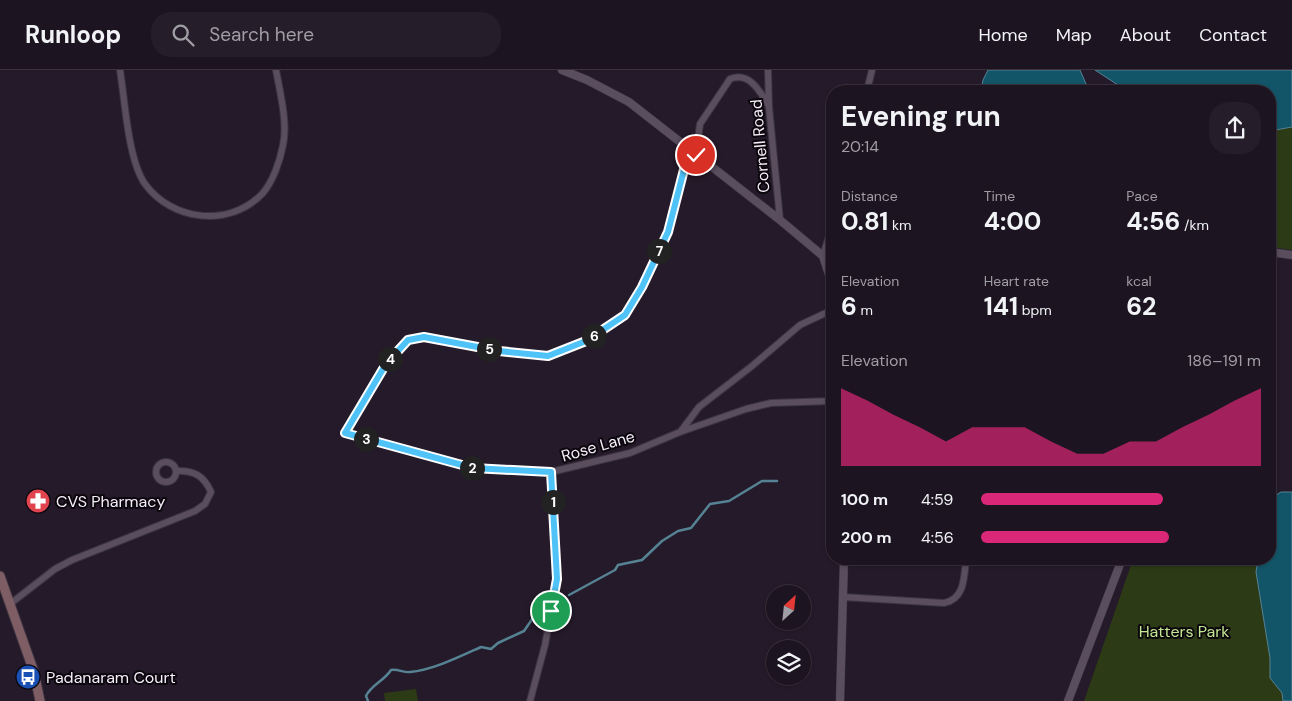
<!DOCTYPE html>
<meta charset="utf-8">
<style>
body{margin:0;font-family:"DM Sans",sans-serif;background:#251d29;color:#f1f3f6;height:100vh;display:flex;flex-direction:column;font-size:19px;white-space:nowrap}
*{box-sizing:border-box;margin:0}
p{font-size:16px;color:#a09ea5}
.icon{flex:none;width:28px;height:28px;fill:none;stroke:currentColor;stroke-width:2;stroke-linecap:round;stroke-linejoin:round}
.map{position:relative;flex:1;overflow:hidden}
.details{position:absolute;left:826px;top:15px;width:450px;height:480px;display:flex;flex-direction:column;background:#1c1420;border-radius:20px;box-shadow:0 1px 4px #0004,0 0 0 1px #3a333e}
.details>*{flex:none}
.needle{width:32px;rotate:27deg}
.buttons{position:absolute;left:766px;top:515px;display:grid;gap:10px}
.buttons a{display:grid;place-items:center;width:45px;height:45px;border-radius:50%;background:#1c1420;box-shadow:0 1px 4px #0004,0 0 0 1px #3a333e;font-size:25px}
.pin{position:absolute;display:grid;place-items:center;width:42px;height:42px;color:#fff;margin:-21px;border:2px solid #fff;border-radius:50%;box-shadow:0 1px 5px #0007}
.km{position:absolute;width:25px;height:25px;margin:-12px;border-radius:50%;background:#222;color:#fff;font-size:14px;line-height:25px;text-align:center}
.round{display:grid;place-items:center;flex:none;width:52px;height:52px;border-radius:20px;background:#251d29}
.overview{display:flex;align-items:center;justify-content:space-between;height:85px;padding:0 15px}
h1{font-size:28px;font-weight:700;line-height:38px}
.stats{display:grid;grid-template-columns:repeat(3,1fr);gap:8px;height:85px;padding:5px 15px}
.stats div{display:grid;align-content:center}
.stats b{font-size:25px;font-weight:700}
.stats small{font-size:14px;font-weight:400}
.stats p{font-size:14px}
.chart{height:140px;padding:10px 15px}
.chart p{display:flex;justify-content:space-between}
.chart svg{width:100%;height:90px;margin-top:5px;fill:#db2777;opacity:.7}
ul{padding:0 15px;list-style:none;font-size:16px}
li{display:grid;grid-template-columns:80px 60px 1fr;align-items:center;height:38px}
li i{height:12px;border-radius:6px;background:#db2777}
header{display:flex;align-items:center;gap:30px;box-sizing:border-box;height:70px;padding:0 25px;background:#1c1420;border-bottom:1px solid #3a333e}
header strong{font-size:24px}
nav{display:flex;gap:28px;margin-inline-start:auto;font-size:18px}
.search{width:350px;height:45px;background:#251d29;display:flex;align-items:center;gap:12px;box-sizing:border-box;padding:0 18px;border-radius:20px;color:#a09ea5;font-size:19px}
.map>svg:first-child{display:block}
</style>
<header>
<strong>Runloop</strong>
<div class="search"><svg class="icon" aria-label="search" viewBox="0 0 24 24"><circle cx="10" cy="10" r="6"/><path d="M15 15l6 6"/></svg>Search here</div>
<nav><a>Home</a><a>Map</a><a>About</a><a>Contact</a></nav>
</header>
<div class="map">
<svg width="1292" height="631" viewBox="0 0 1292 631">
<rect width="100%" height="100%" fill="#251a2a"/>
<path fill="#2c3a15" d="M1292 57V180L1270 177V61Z
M1133 489H1258L1256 502 1270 588V608L1282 623 1283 631H1084Z
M416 619 418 631H385L384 623Z"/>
<path fill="#125568" stroke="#568394" d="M988 0H1080L1089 21H981L983 10Z
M1095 0H1292V57L1270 61V21H1127Z
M1281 422H1292V631H1283L1282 623 1270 608V588L1256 502 1258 489H1270V429Z"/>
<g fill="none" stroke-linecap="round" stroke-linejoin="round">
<path stroke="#568394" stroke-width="2.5" d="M569 525 615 500 618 495 642 490 662 471 678 461 691 458 710 434 729 431 762 411H777
M368 631 366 626C371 615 384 611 391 600 399 599 404 603 410 602 433 600 461 586 481 577L491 579 498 573 524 561 544 532"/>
<defs>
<path id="minor" d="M120 0C125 31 128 90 145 114 172 151 229 158 262 124 273 112 280 91 283 75 288 54 280 22 276 0
M768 0 769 37 780 150
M867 21 872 0
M689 80 668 162 642 217 625 245 586 271 548 286 499 281 424 267 408 270 386 294 345 363 473 398 551 402 630 383 680 362 746 339 771 333 832 331
M696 85 700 54 730 9C750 1 760 22 769 36
M823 186 832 156
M681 361 699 337 752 296 800 255 832 240
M156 402a10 10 0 1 1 20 0a10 10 0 1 1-20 0Z
M843 527 944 533C965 529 964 507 966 489
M10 534 55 499 72 490 195 441 205 434 211 422C204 406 194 400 177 401
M530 631 545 575 557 509 551 402"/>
<path id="tertiary" d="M562 0 587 10 629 32 780 150 823 186 832 214
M1270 182 1292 185
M832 276 830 299 832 317
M840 631 844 489
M1068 631 1122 489"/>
<path id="secondary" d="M0 506 34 602 40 631"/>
</defs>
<use href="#minor" stroke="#3c3440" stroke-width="8"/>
<use href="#tertiary" stroke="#3c3440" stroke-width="9"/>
<use href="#secondary" stroke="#3c3440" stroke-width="11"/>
<use href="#minor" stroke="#594d5e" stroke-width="6"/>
<use href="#tertiary" stroke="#594d5e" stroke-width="8"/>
<use href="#secondary" stroke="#7f5d64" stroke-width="9"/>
</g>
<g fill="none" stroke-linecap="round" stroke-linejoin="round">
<defs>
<path id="route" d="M551 541 557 509 551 402 473 398 345 363 386 294 408 270 424 267 499 281 548 286 586 271 625 245 642 217 668 162 689 80 696 85"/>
</defs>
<use href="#route" stroke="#fff" stroke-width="10"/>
<use href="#route" stroke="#4fc3f7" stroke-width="6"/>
</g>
<defs>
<symbol id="pharmacy-disc" viewBox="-11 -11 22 22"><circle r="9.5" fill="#e0444e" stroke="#0b070d"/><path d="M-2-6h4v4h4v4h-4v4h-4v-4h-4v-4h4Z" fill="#fff"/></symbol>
<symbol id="bus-disc" viewBox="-11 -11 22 22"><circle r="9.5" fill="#1a4fb4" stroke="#0b070d"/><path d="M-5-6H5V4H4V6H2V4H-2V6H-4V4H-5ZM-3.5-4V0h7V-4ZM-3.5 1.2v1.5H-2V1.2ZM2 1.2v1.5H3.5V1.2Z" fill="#fff"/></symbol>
</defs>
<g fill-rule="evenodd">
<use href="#pharmacy-disc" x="24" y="417" width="28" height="28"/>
<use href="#bus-disc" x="14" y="593" width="28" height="28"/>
</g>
<g text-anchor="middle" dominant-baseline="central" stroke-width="4" stroke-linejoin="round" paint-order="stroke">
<g font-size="16" fill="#f6eef9" stroke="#0b070d">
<text transform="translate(760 76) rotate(-95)">Cornell Road</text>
<text transform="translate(598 376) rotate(-16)">Rose Lane</text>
</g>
<g font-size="16" fill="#f6eef9" stroke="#0b070d" text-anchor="start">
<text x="56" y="431">CVS Pharmacy</text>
<text x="46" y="607">Padanaram Court</text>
</g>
<g font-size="16" fill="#c2e691" stroke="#0b070d">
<text x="1184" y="561">Hatters Park</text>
</g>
</g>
</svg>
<div class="buttons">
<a><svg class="needle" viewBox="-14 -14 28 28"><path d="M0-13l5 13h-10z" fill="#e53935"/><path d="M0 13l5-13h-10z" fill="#a09ea5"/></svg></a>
<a><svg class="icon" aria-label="layers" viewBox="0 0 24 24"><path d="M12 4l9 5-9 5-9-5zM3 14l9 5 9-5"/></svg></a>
</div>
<div class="pin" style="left:551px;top:541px;background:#1e9e55"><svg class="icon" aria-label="arrive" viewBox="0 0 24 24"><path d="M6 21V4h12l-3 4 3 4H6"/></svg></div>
<div class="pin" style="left:696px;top:85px;background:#d93025"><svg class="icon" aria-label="check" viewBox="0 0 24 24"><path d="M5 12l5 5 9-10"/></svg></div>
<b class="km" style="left:553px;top:432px">1</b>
<b class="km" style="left:472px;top:398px">2</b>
<b class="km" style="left:366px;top:369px">3</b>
<b class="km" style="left:390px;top:289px">4</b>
<b class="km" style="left:489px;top:279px">5</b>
<b class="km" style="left:594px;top:266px">6</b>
<b class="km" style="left:659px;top:181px">7</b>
<section class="details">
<div class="overview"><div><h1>Evening run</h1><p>20:14</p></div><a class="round"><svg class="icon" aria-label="share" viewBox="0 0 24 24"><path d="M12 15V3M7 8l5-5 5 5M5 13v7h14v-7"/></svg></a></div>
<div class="stats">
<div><p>Distance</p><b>0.81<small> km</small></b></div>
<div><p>Time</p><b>4:00</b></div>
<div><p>Pace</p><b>4:56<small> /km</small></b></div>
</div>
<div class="stats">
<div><p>Elevation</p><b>6<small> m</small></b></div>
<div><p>Heart rate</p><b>141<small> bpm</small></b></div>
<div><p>kcal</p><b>62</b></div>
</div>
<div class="chart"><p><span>Elevation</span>186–191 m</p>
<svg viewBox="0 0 160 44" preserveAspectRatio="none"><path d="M0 44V6L10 12L20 19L30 25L40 32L50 25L60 25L70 25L80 32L90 38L100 38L110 32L120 32L130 25L140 19L150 12L160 6V44z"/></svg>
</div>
<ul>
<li><b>100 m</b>4:59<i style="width:65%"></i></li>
<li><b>200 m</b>4:56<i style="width:67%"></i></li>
</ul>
</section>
</div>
